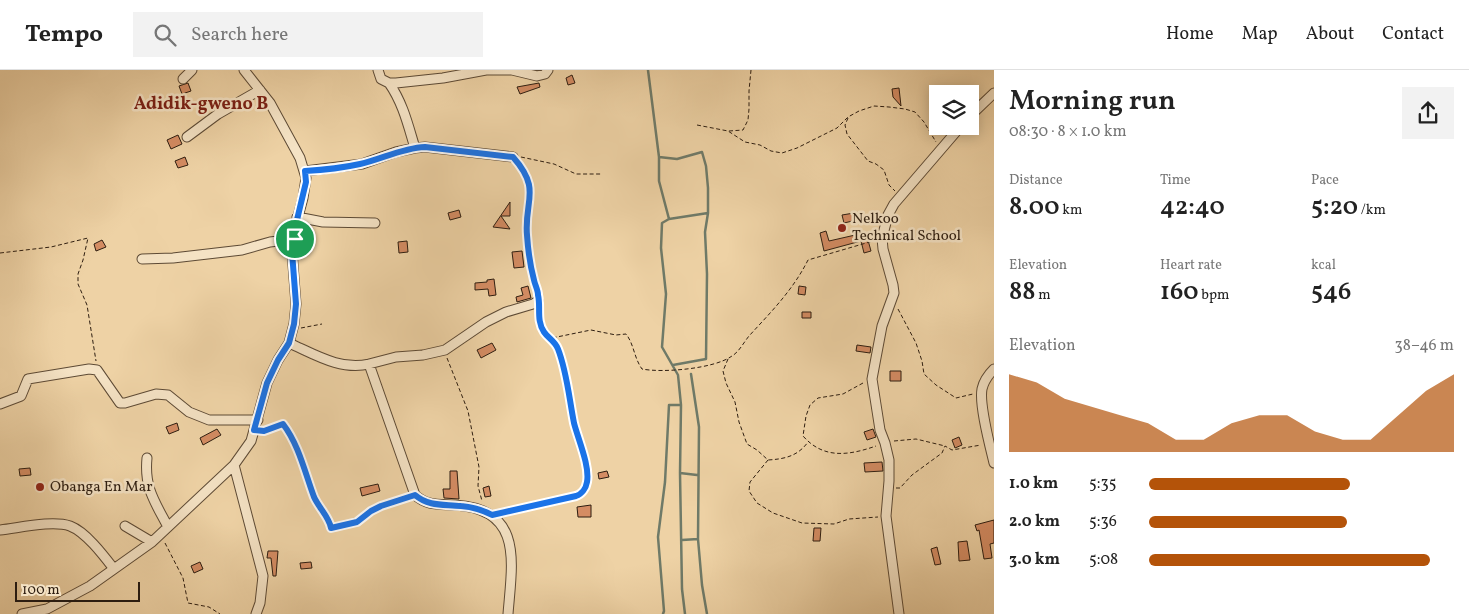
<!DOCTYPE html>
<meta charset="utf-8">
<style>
body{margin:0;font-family:Vollkorn,serif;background:#f2f2f2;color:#222;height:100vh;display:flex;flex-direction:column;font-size:19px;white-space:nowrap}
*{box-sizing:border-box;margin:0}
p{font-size:16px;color:#767676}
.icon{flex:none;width:28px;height:28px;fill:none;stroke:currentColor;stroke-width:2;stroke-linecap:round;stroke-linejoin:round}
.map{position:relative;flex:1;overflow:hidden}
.drawer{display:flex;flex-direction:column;background:#fff;width:475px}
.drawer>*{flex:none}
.fabs{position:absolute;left:929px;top:15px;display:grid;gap:10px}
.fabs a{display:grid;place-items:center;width:50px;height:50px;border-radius:0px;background:#fff;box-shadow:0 2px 12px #0003;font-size:25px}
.scale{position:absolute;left:15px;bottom:12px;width:125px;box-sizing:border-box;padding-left:5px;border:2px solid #2d1d10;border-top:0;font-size:14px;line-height:18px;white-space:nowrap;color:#2d1d10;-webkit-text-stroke:4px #f4e2c4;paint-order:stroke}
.pin{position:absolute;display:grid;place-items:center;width:42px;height:42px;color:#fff;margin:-21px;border:2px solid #fff;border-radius:50%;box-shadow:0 1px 5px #0007}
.round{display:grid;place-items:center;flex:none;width:52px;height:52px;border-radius:0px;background:#f2f2f2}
.summary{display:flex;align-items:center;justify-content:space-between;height:85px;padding:0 15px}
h1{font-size:28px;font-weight:600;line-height:38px}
.figures{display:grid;grid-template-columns:repeat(3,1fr);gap:8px;height:85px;padding:5px 15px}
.figures div{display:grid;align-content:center}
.figures b{font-size:25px;font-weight:600}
.figures small{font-size:14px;font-weight:400}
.figures p{font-size:14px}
.chart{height:140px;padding:10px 15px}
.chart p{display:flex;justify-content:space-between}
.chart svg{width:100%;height:90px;margin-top:5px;fill:#b45309;opacity:.7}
ul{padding:0 15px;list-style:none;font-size:16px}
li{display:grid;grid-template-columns:80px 60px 1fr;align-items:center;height:38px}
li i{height:12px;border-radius:6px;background:#b45309}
header{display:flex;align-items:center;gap:30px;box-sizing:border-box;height:70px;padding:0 25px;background:#fff;border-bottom:1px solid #e0e0e0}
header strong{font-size:24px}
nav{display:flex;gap:28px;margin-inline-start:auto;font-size:18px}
.search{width:350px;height:45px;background:#f2f2f2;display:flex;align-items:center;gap:12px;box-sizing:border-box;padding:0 18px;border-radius:0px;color:#767676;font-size:19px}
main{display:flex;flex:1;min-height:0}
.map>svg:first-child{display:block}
</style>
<header>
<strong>Tempo</strong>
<div class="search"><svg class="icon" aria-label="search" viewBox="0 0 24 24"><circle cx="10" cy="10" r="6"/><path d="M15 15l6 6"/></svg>Search here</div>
<nav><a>Home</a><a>Map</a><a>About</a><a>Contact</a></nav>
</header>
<main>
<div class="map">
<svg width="994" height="544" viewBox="0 0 994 544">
<rect width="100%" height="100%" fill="#eed2a5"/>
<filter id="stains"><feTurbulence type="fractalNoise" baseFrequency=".004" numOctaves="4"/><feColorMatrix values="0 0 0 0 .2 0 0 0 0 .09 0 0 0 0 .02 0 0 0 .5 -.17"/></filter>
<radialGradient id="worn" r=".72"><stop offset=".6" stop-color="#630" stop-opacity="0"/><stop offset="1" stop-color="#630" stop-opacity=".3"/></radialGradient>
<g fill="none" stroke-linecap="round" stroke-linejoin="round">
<path stroke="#6f7a68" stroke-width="2.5" d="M648 0 659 87 677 89 702 82 706 96 708 118V143L705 162 707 204 706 289 673 295
M659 87V111L669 149 708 143
M669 149 662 153 661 178 666 224 662 277 678 305 681 335 680 403 682 519 685 544
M691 304 699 357 698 469 702 515 707 544
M680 403 697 405
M682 470 698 469
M663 544 664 541 658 467 665 412 669 335H681"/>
</g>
<path fill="#d48c63" stroke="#2d1d10" d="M572 5 575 13 568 15 566 8Z
M188 13 191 21 182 24 179 16Z
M539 13 540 17 520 24 517 17Z
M899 18 901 36 893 27 892 19Z
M178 65 182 74 171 79 167 70Z
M185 87 188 95 178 98 175 91Z
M510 132V146H501L510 159 493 157Z
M459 140 461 147 450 150 448 143Z
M860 142 861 149 844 153 842 145Z
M826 161 829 171 864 163 865 165 866 163 871 181 864 183 861 171 824 181 820 163Z
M102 170 106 177 96 181 94 174Z
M407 171 408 182 399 183 398 172Z
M522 181 524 197 514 198 512 182Z
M494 209 496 225 489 226 488 219 475 220V213L487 212V210Z
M528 216 531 228 517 232 516 227 523 225 521 218Z
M799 216 806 217 805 225 798 224Z
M802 242H811V248H802Z
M492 273 496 280 481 288 477 280Z
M857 275 871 277 870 283 856 281Z
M890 301H901V311H890Z
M177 353 179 360 169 364 166 357Z
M217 359 221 365 203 375 200 368Z
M873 359 876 367 867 370 864 362Z
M959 367 962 375 955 378 952 370Z
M882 392 883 401 865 402 864 393Z
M30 398 31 405 20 406 19 399Z
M450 401H457L459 429 444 428 443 419H450Z
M607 401 609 407 599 409 598 403Z
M378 414 380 421 362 426 360 418Z
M489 416 491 426 485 427 483 418Z
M591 435V447H578L577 437Z
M994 450V473L990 474 992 488 984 489 979 460 977 461 975 455Z
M814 458H821L820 471H813Z
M967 471 970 490 959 491 958 472Z
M937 477 941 494 935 495 931 479Z
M268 481H278L276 506H273L271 488H267Z
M200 492 203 499 194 503 191 496Z
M311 492 312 498 301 499 300 493Z"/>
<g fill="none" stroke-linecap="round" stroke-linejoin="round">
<defs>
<path id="minor" d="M378 0 381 9 389 13H396L443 8 486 0H512L537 6 545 4 548 0
M183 9 192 0
M389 13C403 33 408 55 415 78
M970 46 994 23
M187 67 218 44 260 20
M305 101 362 94 396 82 415 78 425 77 513 87
M297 147 323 152 375 153
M142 189 173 188 242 180 270 172 295 169
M289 273C314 284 341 301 369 294L415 425C427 436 439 434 455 435 524 439 512 493 508 544
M369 294 396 287 423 285 445 280 486 252 506 242 533 234 538 231
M994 299C988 305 984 310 982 319 979 335 990 376 994 393
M0 334 21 326 28 309 89 299 97 300 120 333H125L156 324 168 325 189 342 209 350H258
M147 388C144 418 155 432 168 457
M234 395 263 506 260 533 256 544
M125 456 152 472
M0 460C19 458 52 450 70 456 86 462 104 486 114 499
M22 544 47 539 90 516 152 472 234 395 251 371 267 313 278 290 289 273 294 254 296 234 292 182 296 154 303 128 306 108 300 88 270 33 244 0
M899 544 886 446 889 411V390L885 373 880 360 872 309 882 256 894 223 893 215 883 179 882 168 888 145 894 134 961 56"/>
</defs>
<use href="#minor" stroke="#5d4a35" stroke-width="11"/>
<path stroke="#2d1d10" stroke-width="1" stroke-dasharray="4 2.5" stroke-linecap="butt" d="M848 48 845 55 847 64 868 91 876 94 884 100 889 115 895 121
M697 55 728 61 745 72 760 75 771 81 782 83 797 78 837 58 848 47 859 41 874 36 889 37 905 39 915 42 924 52 936 72
M729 61 743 60 748 50 749 39V21L751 0
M521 87 554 94 576 104H602
M518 93C539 120 525 135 527 164 528 184 532 203 538 222
M0 183 51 177 88 168 83 190 78 204V214L87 235 96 291
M898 239 916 273 922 291 924 304 936 315 956 328 973 324
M538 241 544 262 552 268 591 260 616 265 626 264C634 274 634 288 642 299 662 303 714 299 732 286 739 282 744 272 749 266 771 242 793 220 808 190L873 171
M301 258 322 254
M447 288 468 341 479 397 478 416 482 431
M728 289 723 301 726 313 735 332 739 352 747 374 757 380 768 390C785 389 798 386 808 372
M863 313 843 324 818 328 810 335 806 346 803 366C824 390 850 385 876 376
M263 361 283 354C299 375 305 403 314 427 319 438 329 447 331 458L357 452 371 441 381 435 407 427
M894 371 916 369 945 376
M768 390 750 412 749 421 757 433 773 443 802 453 834 454 849 449 878 447
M896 418H900L912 405 942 383 945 376 952 380 981 375
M502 443 576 426C582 424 586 418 587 412 590 396 579 370 575 355 568 327 568 293 552 269
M165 473 183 508 188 533 209 537 220 544"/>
<use href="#minor" stroke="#f4e2c4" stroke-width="9"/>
</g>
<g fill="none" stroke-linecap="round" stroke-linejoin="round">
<defs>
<path id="route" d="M425 77 513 87C542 120 524 130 527 165 528 180 530 195 534 210 535 215 538 220 538 225 541 237 536 250 544 262 548 268 555 271 558 279 567 302 569 328 574 353 578 369 590 396 587 412 586 418 582 424 576 426L492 445C483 440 472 437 461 436 444 434 429 437 415 425L381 436 371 441 357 452 331 458C329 447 319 438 314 427 305 403 299 375 283 354L264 361 254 360 267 313 278 290 289 273 294 254 296 234 292 182 296 154 306 112 305 101C323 100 342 98 360 94 382 89 402 78 425 77Z"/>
</defs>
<use href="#route" stroke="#fff" stroke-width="10"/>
<use href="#route" stroke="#1a73e8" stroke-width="6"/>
</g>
<g fill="#8f2418" stroke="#f4e2c4" stroke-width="2">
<circle cx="842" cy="158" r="5"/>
<circle cx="40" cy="417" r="5"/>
</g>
<g text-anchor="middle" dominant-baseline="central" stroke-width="5" stroke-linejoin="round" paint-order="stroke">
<g font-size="15" fill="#2d1d10" stroke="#f4e2c4" text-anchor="start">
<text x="852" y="149">Nelkoo<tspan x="852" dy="17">Technical School</tspan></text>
<text x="50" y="417">Obanga En Mar</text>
</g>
<g font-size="18" font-weight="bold" fill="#7a1f14" stroke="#f4e2c4">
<text x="201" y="34">Adidik-gweno B</text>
</g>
</g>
<rect width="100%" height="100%" filter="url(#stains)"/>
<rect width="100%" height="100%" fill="url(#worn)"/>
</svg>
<div class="fabs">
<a><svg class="icon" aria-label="layers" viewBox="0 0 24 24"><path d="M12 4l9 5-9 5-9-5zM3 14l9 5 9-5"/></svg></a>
</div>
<div class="scale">100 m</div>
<div class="pin" style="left:295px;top:169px;background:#1e9e55"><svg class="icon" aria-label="arrive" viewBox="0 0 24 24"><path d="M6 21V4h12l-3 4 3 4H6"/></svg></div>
</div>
<section class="drawer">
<div class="summary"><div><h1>Morning run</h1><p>08:30 · 8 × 1.0 km</p></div><a class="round"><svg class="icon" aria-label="share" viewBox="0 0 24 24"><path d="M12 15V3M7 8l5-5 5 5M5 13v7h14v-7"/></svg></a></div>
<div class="figures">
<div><p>Distance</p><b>8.00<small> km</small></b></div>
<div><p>Time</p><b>42:40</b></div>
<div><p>Pace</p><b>5:20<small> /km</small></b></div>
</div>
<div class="figures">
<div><p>Elevation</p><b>88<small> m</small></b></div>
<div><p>Heart rate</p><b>160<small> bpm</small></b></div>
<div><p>kcal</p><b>546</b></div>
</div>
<div class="chart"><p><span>Elevation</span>38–46 m</p>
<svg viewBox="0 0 160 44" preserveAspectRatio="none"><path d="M0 44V6L10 10L20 18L30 22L40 26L50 30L60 38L70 38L80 30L90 26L100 26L110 34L120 38L130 38L140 26L150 14L160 6V44z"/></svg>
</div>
<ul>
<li><b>1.0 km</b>5:35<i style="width:66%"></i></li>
<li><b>2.0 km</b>5:36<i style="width:65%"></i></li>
<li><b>3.0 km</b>5:08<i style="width:92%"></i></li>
</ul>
</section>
</main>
